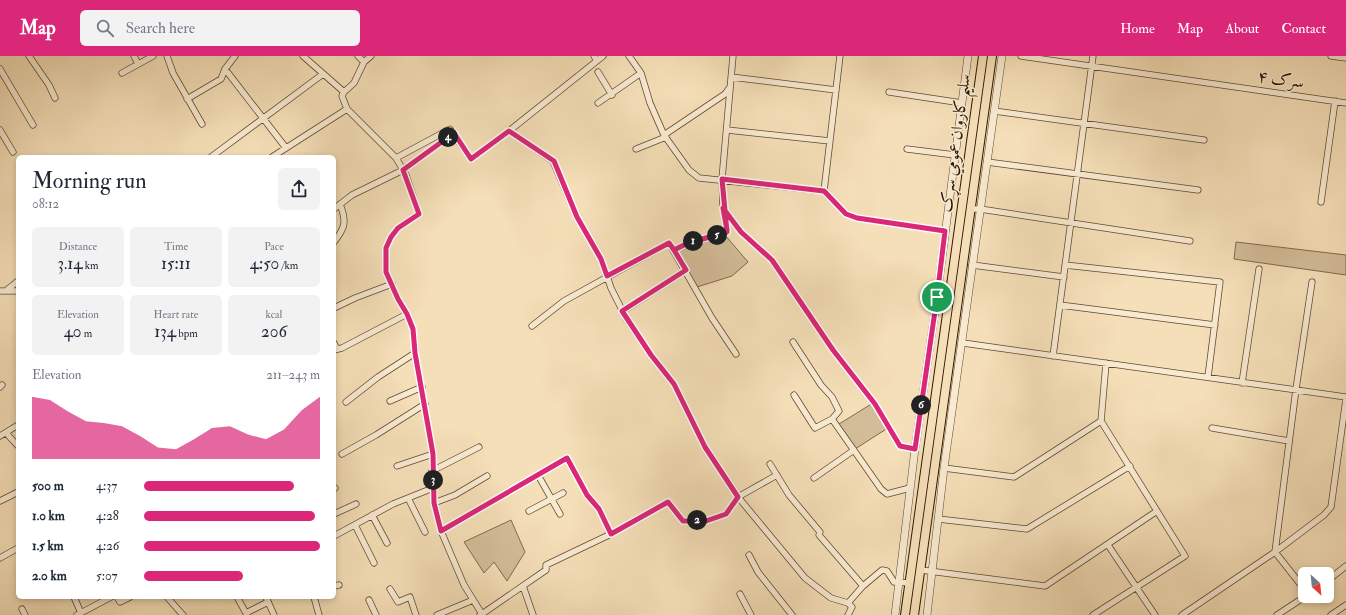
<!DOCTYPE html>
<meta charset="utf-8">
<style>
body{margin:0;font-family:"IM FELL Double Pica",Amiri,serif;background:#f2f2f3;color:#1f2937;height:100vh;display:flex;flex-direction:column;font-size:15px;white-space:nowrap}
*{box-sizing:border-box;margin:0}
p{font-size:13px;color:#747a83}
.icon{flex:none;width:22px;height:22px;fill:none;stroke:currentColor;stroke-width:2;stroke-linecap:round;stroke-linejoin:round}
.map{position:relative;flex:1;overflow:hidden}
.panel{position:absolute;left:16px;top:99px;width:320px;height:444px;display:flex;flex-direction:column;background:#fff;border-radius:6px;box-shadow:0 2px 6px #0003}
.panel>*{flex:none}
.needle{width:26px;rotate:153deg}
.buttons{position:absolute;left:1298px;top:511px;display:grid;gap:8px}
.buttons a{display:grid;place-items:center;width:36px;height:36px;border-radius:6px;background:#fff;box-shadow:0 2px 6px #0003;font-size:20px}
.pin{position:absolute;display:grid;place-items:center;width:34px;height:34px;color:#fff;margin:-17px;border:2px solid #fff;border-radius:50%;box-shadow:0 1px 4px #0007}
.km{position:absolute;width:20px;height:20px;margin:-10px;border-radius:50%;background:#222;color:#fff;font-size:11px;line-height:20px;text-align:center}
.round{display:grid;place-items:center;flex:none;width:42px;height:42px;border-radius:6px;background:#f2f2f3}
.headline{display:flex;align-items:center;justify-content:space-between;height:68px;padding:0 16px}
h1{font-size:22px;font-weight:600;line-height:30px}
.figures{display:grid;grid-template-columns:repeat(3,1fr);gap:6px;height:68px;padding:4px 16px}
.figures div{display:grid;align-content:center;border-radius:6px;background:#f2f2f3;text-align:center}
.figures b{font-size:17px;font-weight:600}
.figures small{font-size:11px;font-weight:400}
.figures p{font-size:11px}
.chart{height:112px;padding:8px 16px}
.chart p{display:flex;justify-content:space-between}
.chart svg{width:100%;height:72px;margin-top:4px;fill:#db2777;opacity:.7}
ul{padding:0 16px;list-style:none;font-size:13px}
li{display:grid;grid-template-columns:64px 48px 1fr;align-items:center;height:30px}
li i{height:10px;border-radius:5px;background:#db2777}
header{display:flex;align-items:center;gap:24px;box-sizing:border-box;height:56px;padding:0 20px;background:#db2777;color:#fff}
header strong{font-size:19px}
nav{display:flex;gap:22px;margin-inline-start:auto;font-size:14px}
.search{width:280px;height:36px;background:#f2f2f3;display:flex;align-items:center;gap:10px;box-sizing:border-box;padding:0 14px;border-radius:6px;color:#747a83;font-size:15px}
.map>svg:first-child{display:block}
</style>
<header>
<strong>Map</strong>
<div class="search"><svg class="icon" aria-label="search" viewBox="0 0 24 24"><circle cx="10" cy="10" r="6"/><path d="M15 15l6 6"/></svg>Search here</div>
<nav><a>Home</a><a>Map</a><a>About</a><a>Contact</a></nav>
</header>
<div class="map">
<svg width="1346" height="559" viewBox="0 0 1346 559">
<rect width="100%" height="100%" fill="#f5dfb8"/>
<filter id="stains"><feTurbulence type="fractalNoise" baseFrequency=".005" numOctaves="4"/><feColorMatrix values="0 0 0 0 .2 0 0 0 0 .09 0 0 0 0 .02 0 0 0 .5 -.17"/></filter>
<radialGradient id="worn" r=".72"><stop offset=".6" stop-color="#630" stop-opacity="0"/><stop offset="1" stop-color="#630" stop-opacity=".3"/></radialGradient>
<path fill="#d3bd99" stroke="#806a4e" d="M725 179 748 206 732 220 697 231 676 196Z
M1236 186 1346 199V219L1234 203Z
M873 347 888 372 855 393 839 368Z
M511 464 525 496 507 525 494 506 484 517 464 486Z"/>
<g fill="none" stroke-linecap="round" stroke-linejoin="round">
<defs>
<path id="minor" d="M29 0 49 29 55 42
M134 0 138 8
M167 0 173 17 202 68
M303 0 344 36 342 40 347 53 396 102 406 119 419 158 398 172 391 181 386 192V216L398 243 407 258 413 273 415 297 433 398 434 447 441 475 464 529 482 558 480 559
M594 0 597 5
M629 0 641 17 650 47 664 79 689 114 699 122 824 135 846 158 857 162 945 175
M733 0 722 123 723 152 741 176 772 204 833 294 875 348 900 390 915 393
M1021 0 1346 47
M1331 0 1346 2
M364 6 371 0
M0 13 33 69
M225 13 286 92
M598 16 612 39
M122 17 153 0
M731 21 836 34
M344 36 354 27 364 6 358 0
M889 36 962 47
M187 43 221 23 225 13 235 0
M598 47 641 17
M994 55 1204 84
M0 74 13 96
M727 74 830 85
M509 75 603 0
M664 79 725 38 730 31
M636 93 666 81
M907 93 955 99
M211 101 323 18
M272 101 347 53
M396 102 450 73 471 103 509 75 553 105 577 161 601 203 611 232 626 262 651 299 674 328 705 391 738 441 805 522 831 542 848 547 863 530 882 514 887 515 894 526 910 527
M987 106 1198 134
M824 135 840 0
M1321 146 1335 45
M334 153 352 139 403 114 454 77
M970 153H980L1190 185
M334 186C345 172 347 166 340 148
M674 194 688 187 725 177 727 174 724 154
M972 209 1064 221
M1065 209 1220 226 1208 321
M7 234 18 225
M0 235H18
M1060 249 1215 269
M334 252 355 242 392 228
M623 255 686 214
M532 270 564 245 669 187 712 262 736 298
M793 286 821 329 832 341 839 355 832 363 881 433 887 438 910 432
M334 287 337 293
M963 287 1346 341
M334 294 342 292 407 258
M1053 300 1093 0
M1242 327 1259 213
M0 331 2 329
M794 339 815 372 832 363
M390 345 422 331
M346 346 378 321 415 297
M1212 372 1289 385
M6 377 18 390
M0 380 18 369
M342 398 376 379 425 348
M770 408 789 439 820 476 819 479 863 530
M397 410 433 398
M944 412 1014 421 1101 365 1106 307
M432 415 479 391
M538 419 560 458
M814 422 854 394
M334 433 335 432
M408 442 425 476
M0 445 18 436
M434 447 455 439 487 420
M529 455 563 437
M334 458 356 448
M372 459 387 487
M938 463 1027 473 1130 410
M355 469 374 507
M441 475 567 402 587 439 599 453 611 478
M334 480 393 448 433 432
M1108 489 1155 559
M749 499 758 516 792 559
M0 502 18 492
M921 514 1045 530 1157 455
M1327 525 1346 510
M334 530 339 529
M523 530 533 559
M390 533 398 546 410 541 416 559
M1305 534 1275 496 1296 333 1312 226
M740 538 751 559
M74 541 81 557
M117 541 120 546 130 541
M167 541 183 559
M237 541 247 559
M266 541 274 559
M314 541 319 559
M369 544 376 559
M22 553 25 559
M246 557 268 546
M482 558 546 514V509L611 478 668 446 683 465H706L726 458 738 441 777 419
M77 559 111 541
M437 559 473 544
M848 559 852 551 848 547
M1093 559 1185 500 1101 365
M1182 559 1275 496 1324 459 1331 451 1346 343
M1277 559 1306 540
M1331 559 1346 549"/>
<path id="tertiary" d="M895 559 915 393 937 241 968 0
M927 559 944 412 1002 0"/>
<path id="primary" d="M937 241 948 243
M905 559 983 0
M914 559 992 0"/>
</defs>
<use href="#minor" stroke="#604930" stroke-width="7"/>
<use href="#tertiary" stroke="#604930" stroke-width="8"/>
<use href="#primary" stroke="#2e1702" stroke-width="10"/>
<use href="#minor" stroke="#f8ead1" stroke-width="5.5"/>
<use href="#tertiary" stroke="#f8ead1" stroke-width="7"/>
<use href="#primary" stroke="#f5dfb8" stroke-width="8"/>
</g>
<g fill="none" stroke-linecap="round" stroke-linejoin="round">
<defs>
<path id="route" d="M937 241 945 175 857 162 846 158 824 135 722 123 727 176 688 187 674 194 686 214 622 255 651 299 674 328 705 391 738 441 726 458 706 465H683L668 446 611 478 599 453 587 439 567 402 441 475 434 447 433 398 415 297 413 273 407 258 398 243 386 216V192L391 181 398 172 419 158 403 114 454 77 471 103 509 75 554 105 577 161 601 203 607 220 669 187 674 194 688 187 725 177 727 176V174L723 152 741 176 772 204 833 294 875 348 900 390 915 393 937 241"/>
</defs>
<use href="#route" stroke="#fff" stroke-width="8"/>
<use href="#route" stroke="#db2777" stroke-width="5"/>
</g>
<g text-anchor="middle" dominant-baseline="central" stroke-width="3" stroke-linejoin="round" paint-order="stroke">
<g font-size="17" fill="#2e1702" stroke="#f8ead1">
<text transform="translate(1281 23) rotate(8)">سرک ۴</text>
<text transform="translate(955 87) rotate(-82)">سلیم کاروان عمومي سړک</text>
</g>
</g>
<rect width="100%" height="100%" filter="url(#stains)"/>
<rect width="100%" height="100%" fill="url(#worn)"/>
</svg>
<div class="buttons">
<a><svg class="needle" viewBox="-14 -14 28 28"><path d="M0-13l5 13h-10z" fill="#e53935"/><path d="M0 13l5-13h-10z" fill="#747a83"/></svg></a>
</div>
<div class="pin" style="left:937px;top:241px;background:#1e9e55"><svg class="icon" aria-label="arrive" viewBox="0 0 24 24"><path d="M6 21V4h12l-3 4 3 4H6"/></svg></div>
<b class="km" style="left:693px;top:185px">1</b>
<b class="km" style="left:697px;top:464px">2</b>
<b class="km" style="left:433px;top:424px">3</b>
<b class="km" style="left:448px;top:81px">4</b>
<b class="km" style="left:717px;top:179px">5</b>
<b class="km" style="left:921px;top:349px">6</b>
<section class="panel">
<div class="headline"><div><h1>Morning run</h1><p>08:12</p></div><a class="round"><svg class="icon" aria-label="share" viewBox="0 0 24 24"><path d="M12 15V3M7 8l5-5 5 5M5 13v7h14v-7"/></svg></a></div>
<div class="figures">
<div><p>Distance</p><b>3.14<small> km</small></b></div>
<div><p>Time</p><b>15:11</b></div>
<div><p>Pace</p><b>4:50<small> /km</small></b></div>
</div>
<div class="figures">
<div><p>Elevation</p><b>40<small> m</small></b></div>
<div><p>Heart rate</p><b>134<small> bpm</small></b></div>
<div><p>kcal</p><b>206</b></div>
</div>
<div class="chart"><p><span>Elevation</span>211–243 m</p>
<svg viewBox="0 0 160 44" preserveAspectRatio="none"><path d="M0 44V6L10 8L20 15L30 21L40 22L50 24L60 30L70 37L80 38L90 32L100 25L110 24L120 29L130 32L140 26L150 14L160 6V44z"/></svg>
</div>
<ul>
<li><b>500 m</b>4:37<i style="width:85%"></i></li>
<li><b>1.0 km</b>4:28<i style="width:97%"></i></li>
<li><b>1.5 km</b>4:26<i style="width:100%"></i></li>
<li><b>2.0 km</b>5:07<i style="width:56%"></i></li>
</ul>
</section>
</div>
